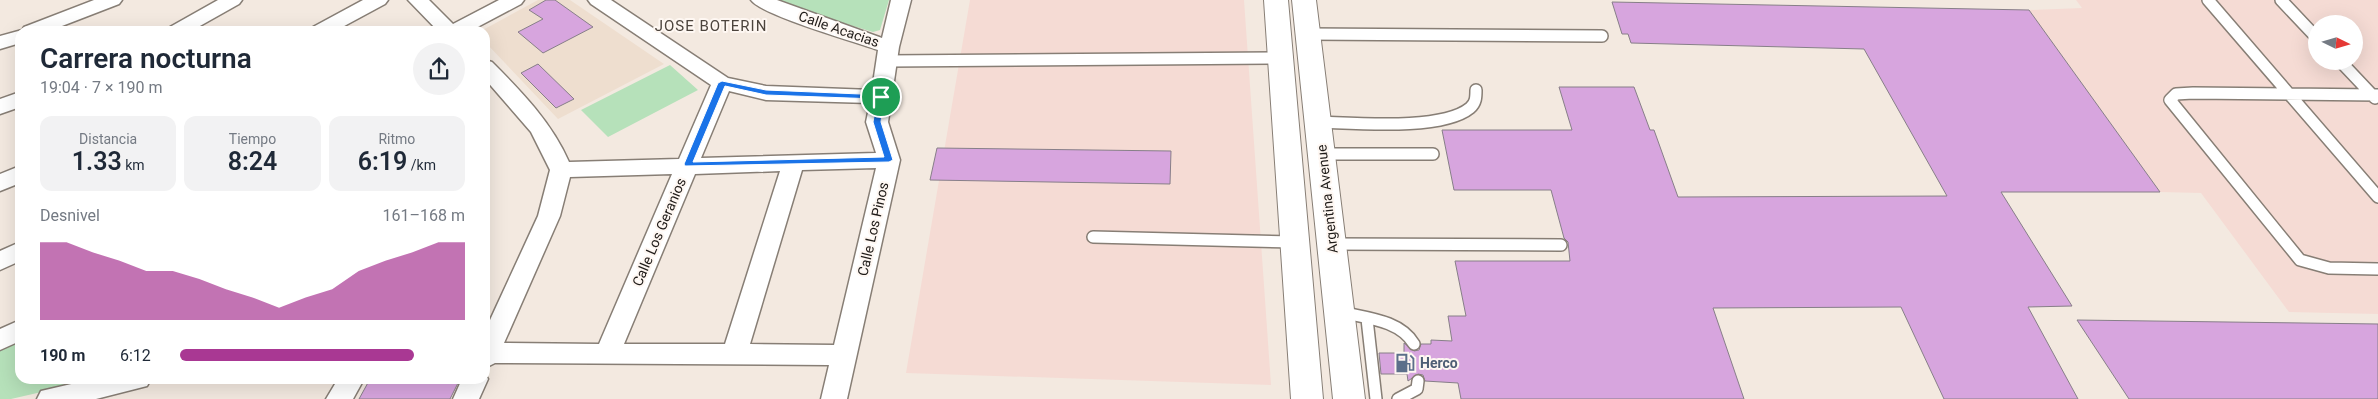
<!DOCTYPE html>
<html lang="es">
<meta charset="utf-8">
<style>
body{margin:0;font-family:Roboto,sans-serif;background:#f2f2f3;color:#1f2937;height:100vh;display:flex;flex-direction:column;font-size:19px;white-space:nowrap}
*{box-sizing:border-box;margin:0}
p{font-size:16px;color:#747a83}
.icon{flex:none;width:28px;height:28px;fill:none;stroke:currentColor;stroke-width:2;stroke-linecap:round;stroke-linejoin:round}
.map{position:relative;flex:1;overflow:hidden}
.side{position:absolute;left:15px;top:26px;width:475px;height:358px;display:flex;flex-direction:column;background:#fff;border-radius:15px;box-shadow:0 5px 20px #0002}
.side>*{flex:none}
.needle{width:32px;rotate:95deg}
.buttons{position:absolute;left:2308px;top:15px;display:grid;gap:10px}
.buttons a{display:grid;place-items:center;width:55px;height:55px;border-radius:50%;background:#fff;box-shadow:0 5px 20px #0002;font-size:25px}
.pin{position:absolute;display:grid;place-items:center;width:42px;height:42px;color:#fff;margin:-21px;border:2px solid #fff;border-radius:50%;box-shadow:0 1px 5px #0007}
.round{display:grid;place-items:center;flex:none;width:52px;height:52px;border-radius:26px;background:#f2f2f3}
.head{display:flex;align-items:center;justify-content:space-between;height:85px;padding:0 25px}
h1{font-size:28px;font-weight:600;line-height:38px}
.metrics{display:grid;grid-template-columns:repeat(3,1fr);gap:8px;height:85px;padding:5px 25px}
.metrics div{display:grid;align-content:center;border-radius:12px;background:#f2f2f3;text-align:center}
.metrics b{font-size:25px;font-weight:600}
.metrics small{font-size:14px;font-weight:400}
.metrics p{font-size:14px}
.chart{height:140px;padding:10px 25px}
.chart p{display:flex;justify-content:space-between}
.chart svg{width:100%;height:90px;margin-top:5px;fill:#a93893;opacity:.7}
ul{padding:0 25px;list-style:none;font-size:16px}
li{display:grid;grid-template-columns:80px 60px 1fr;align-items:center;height:38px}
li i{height:12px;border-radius:6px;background:#a93893}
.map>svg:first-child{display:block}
</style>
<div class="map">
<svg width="2378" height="399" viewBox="0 0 2378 399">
<rect width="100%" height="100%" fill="#f3e9e0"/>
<path fill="#eedecf" d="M538 0H570L664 64 558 119 485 42V31H481Z"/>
<path fill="#f5dbd4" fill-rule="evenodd" d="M970 0H1244L1271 385 906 373Z
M2076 0H2378V314L2289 312 2201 193 2160 192 2029 10 2082 8ZM2316 24H2354V61H2316Z"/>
<path fill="#b6e1ba" d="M776 0H889L880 30 873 32 786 6Z
M670 65 698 90 608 137 581 110Z
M20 335V379H98L11 399H0V345Z"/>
<path fill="#d7a5de" stroke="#877f88" d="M546 0H555L593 27 543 53 518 32 543 19 529 10Z
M1612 2 2029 10 2160 192H2001L2072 306 2028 307 2078 399H1944L1901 307 1713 308 1744 399H1461L1458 383 1425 381 1423 375 1418 374 1408 381 1407 374H1381L1379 353H1404V343L1414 351 1419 350 1421 344H1431V340L1452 341 1448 316H1466L1455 261H1570L1568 242 1564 238 1551 190H1454L1442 130H1572L1559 87H1634L1650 130H1654L1678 197 1947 196 1864 49 1631 43 1628 34H1622Z
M538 64 574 99 556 108 521 73Z
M937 148 1171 151 1170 184 930 180Z
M2077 320 2378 324V399H2129Z
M370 379H460L450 399H359Z"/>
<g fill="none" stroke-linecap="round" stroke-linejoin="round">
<defs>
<path id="lane" d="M2208 0 2378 197
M2281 0 2316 37
M1308 34 1602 36
M888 61 1280 58
M2340 61 2375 98
M2378 95 2193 93 2176 94 2170 100 2300 260 2329 268 2378 269
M1318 122C1354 123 1442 131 1470 108 1476 103 1476 97 1476 90
M1322 154H1433
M1093 237 1294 242
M1332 244 1561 245
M1341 312C1366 318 1400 320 1414 344
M1367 319 1376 399
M1398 399 1417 389 1418 381"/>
<path id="street" d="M94 0H122L119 4 49 31H20V43L0 49V36L22 30 24 27Z
M218 0H242L239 4 191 31H167L170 27Z
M363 0H388L385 4 335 31H310L313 27Z
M408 0H429L453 24 499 0H524L521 4 470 31H438Z
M588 0H611L728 78 766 86 872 90 878 50C856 42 761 15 751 0H777L882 38 891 0H911L899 47 888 122 900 160 847 399H821L829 365 495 363 485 368V331L538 216 550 170 531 132 485 79V60L492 62C522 92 552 123 569 162L679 159 711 85 591 4ZM729 91 766 100 870 103 866 122 876 153 701 158ZM876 168 834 345 750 344 802 170ZM780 171 725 344H624L695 174ZM672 174 599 344 504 343 560 216 570 177Z
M20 92V107L0 114V99Z
M20 166V183L0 191V174Z
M20 242V261L0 270V251Z
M20 320V341L0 350V329Z
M485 374 488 379 479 399H453L462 379H485Z
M93 379H151L147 386 96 399H37L41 391Z
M338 379H364L353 399H326Z"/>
<path id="secondary" d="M1264 0H1288L1323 399H1291Z
M1292 0H1316L1365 399H1333Z"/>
</defs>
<use href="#lane" stroke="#877e75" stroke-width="14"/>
<use href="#street" stroke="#877e75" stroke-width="3"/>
<use href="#secondary" stroke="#877e75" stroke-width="2"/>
<use href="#lane" stroke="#fff" stroke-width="11"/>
<use href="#street" fill="#fff" fill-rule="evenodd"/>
<use href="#secondary" fill="#fff" fill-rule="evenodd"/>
</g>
<path fill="#1a73e8" stroke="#fff" fill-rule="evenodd" d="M722 81 766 90 884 95 881 122 893 160 889 162 685 166 684 164 718 83ZM725 86 766 95 877 99 873 122 884 157 693 162Z"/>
<defs>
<symbol id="fuel-bare" viewBox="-9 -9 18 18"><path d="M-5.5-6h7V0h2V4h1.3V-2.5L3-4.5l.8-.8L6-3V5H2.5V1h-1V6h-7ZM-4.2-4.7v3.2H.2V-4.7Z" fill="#5c6f8a" stroke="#fef7f2" stroke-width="2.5" paint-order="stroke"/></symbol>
</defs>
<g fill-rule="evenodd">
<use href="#fuel-bare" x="1391" y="349" width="28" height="28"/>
</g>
<g text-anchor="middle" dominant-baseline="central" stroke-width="4" stroke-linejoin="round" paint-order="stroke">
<g font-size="14" fill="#1f1b18" stroke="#fef7f2">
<text transform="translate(839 29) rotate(19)">Calle Acacias</text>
<text transform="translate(1327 199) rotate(-96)">Argentina Avenue</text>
<text transform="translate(873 229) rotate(-77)">Calle Los Pinos</text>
<text transform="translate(659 232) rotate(-67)">Calle Los Geranios</text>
</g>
<g font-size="14" font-weight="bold" fill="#4e5e75" stroke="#fef7f2" text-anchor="start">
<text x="1420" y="363">Herco</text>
</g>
<g font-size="15" letter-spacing="1" fill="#4c443d" stroke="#fef7f2">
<text x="711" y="26">JOSE BOTERIN</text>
</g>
</g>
</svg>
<div class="buttons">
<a><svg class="needle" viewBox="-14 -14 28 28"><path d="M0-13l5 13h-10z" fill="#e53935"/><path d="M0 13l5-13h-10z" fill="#747a83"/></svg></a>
</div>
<div class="pin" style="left:881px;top:97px;background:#1e9e55"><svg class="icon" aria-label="arrive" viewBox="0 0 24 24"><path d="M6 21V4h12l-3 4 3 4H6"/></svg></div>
<section class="side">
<div class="head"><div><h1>Carrera nocturna</h1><p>19:04 · 7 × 190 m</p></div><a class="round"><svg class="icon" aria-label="share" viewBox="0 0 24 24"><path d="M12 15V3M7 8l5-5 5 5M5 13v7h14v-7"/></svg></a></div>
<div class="metrics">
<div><p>Distancia</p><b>1.33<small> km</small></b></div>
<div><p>Tiempo</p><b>8:24</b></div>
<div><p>Ritmo</p><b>6:19<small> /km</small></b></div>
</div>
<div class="chart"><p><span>Desnivel</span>161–168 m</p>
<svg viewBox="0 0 160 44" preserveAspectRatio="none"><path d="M0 44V6L10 6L20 11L30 15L40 20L50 20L60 24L70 29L80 33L90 38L100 33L110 29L120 20L130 15L140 11L150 6L160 6V44z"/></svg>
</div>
<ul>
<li><b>190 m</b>6:12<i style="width:82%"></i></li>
</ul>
</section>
</div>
